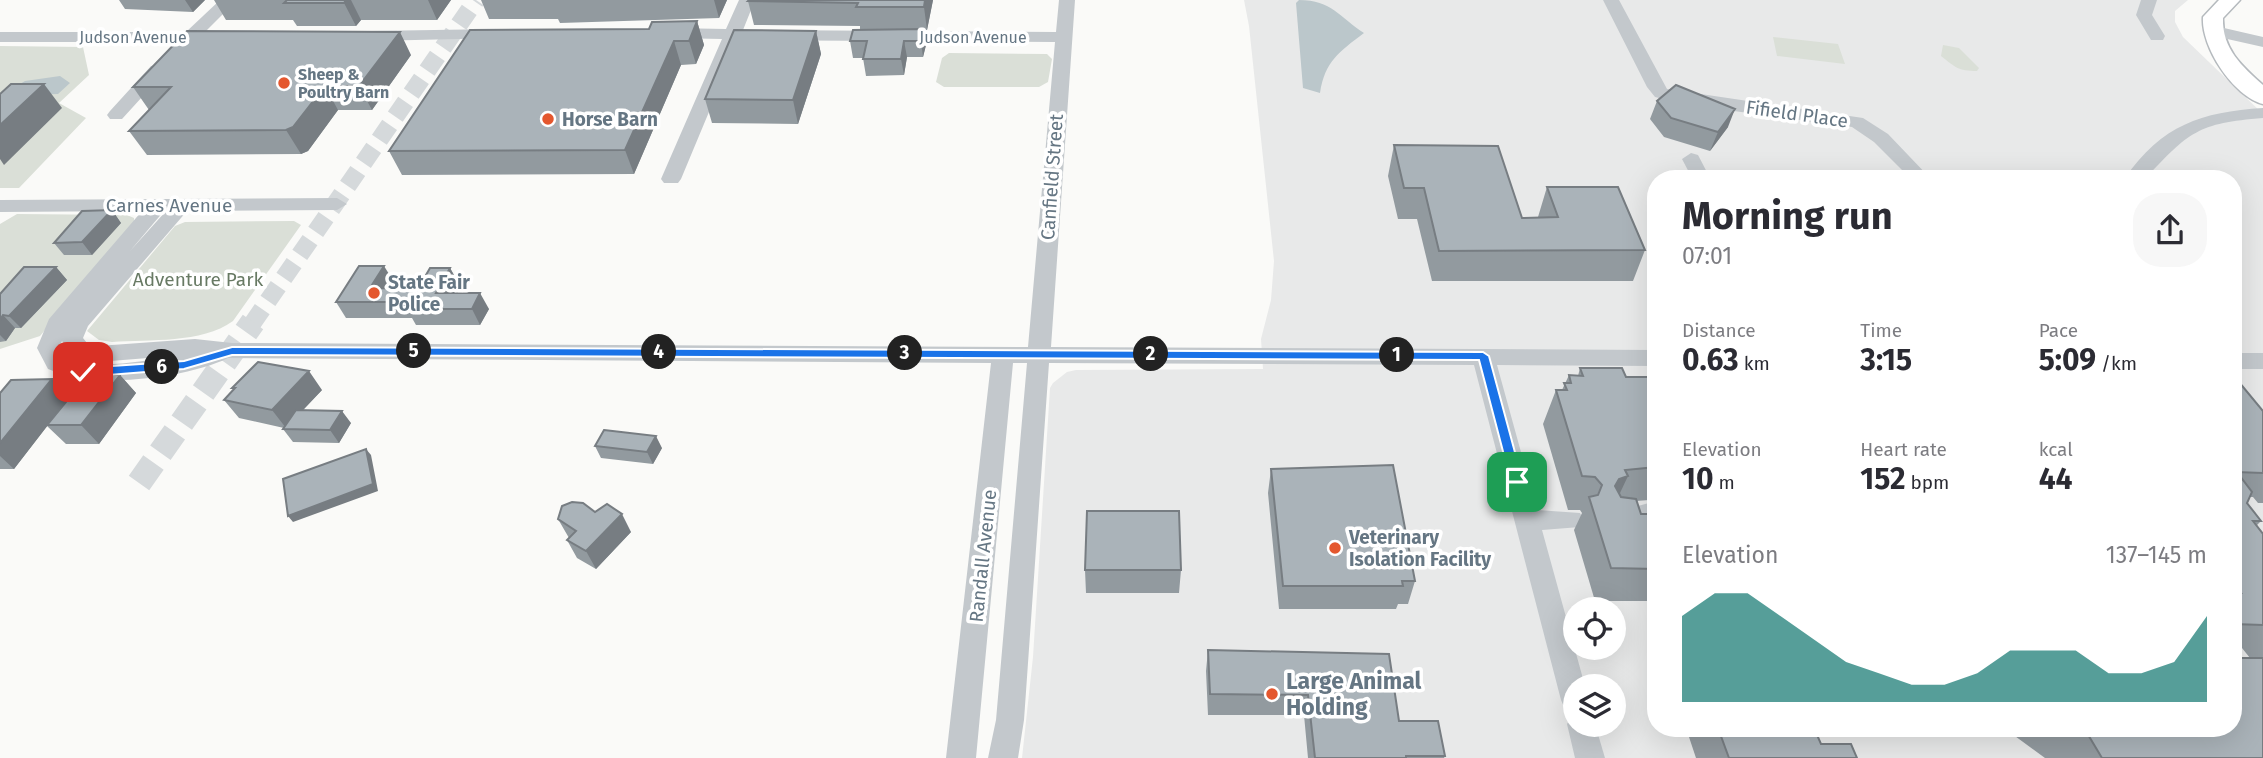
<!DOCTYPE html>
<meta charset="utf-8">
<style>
body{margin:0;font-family:"Fira Sans",sans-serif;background:#f7f7f7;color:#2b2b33;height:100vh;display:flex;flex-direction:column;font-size:26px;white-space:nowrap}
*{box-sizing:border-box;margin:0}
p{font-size:23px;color:#7c7c81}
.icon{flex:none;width:38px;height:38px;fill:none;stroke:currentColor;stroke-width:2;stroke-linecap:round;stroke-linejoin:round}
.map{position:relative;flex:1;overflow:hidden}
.drawer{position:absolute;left:1647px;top:170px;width:595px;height:567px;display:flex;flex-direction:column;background:#fff;border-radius:28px;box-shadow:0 7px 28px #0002}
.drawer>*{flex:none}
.fabs{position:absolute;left:1563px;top:597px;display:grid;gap:14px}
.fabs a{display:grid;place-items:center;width:63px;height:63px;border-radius:50%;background:#fff;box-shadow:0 7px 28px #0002;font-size:35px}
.pin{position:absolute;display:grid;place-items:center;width:60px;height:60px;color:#fff;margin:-30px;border-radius:14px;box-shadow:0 4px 10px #0006}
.km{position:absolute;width:35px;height:35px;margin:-18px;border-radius:50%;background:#222;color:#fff;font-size:19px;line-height:35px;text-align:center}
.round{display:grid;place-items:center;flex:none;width:74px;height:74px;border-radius:28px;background:#f7f7f7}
.summary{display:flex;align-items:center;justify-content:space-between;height:119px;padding:0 35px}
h1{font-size:38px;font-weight:700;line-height:52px}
.stats{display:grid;grid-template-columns:repeat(3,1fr);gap:10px;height:119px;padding:7px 35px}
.stats div{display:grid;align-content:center}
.stats b{font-size:30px;font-weight:700}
.stats small{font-size:19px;font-weight:400}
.stats p{font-size:19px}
.chart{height:196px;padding:14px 35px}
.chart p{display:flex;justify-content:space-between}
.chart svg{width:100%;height:126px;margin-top:7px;fill:#0f766e;opacity:.7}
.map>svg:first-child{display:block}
</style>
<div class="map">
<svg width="2263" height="758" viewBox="0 0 2263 758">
<rect width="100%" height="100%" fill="#fafaf8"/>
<path fill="#e8e9e9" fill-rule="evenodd" d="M1244 0H2188L2175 11V22L2183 37 2263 114V758H1022L1033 657 1050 388 1053 383 1067 372 1076 370 1263 369 1261 339 1271 300 1274 261 1249 26ZM1656 178H2233V728H1656ZM1575 609H1614V648H1575ZM1575 686H1614V724H1575Z"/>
<path fill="#dadfd7" d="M1773 37 1838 44 1845 64 1777 56Z
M1943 45 1959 48 1979 68 1977 71C1958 71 1955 67 1941 56Z
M0 46 83 47 89 75 59 103 86 118 19 188H0Z
M949 53 1047 54 1052 59 1048 82 1039 87H944L936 82 942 58Z
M17 214 127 215 134 218V225L40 336 0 349V224Z
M294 221 301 225 233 321C201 344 150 339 112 342L99 340 87 331 175 226 185 222Z"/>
<path fill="#bbc7cb" d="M1299 0C1332 0 1339 17 1364 33 1339 52 1325 61 1320 93L1303 88 1296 3Z
M60 76 70 83 58 94 0 96 25 81Z"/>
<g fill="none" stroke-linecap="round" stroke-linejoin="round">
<path stroke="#d5d9db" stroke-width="18" stroke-dasharray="18 10" stroke-linecap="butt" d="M252 324 476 0"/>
<path stroke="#d5d9db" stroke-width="25" stroke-dasharray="25 12" stroke-linecap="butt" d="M139 483 253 322"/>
<defs>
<path id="major" d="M2219 0H2240L2223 18C2222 49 2242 66 2263 85V104C2233 96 2201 47 2203 17Z"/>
</defs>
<use href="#major" stroke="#b5babe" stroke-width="3"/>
<path fill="#c3c8cc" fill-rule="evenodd" d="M220 0H237L205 32 216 33 218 37C213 43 194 44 186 46L178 42H0V32H186Z
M739 0H755L743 30 1056 32 1059 0H1075L1051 347 1656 350V366L1497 365 1537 510 1580 513 1584 520 1580 527 1542 530 1585 686H1575V713L1565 709 1561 700 1474 365 1049 363 1024 720 1018 758H988L996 720 1027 363H1013L976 758H946L991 363 228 358C192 376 120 384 80 379 69 378 59 373 48 369L37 348 49 319 142 211 0 212V200L337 198 347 204 337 210 187 211 88 326 83 338 87 343 98 346 195 339 232 343 1028 347 1055 42 739 40 681 179 678 183H664L661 179 722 39 672 38 664 33 672 28 726 29ZM164 211H166L130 251ZM62 341 71 355 98 362 173 356C138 362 99 370 64 358L59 348Z
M1603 0H1619L1667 89 1863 118 1888 134 1930 178H1910L1874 142 1852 127 1682 104 1655 97 1647 87Z
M2141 0H2157L2152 15 2165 36 2163 40H2151L2136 15Z
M2211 25 2263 37V47L2205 34V26Z
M497 29 505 34 503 38 371 41 363 36 371 31Z
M157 65 166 70 163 74 122 119H110L107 115 110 111 151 66Z
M2263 108V118C2198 123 2189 132 2146 178H2125C2162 125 2201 112 2263 108Z
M1691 153 1698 155 1710 178H1692L1682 159Z
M2233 353H2263V369H2233Z
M1656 501V524L1622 530 1613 527 1609 520 1613 513Z
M1575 713V724H1595L1605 758H1575L1567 724Z"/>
<use href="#major" fill="#fff" fill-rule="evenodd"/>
</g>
<path fill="#929a9f" d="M119 0H205L193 12 125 9Z
M214 0H451L437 20H361L356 26H297L293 20H226Z
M481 0H727L719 18 560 23 558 19H489Z
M933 0 927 30H923L926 45 923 57H907L904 75 866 76 863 58H853L850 41 860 29V26L754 25 748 1Z
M697 21 704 45 696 64 681 65 634 174 402 175 389 151 649 29Z
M816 31 821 54 798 124 712 123 705 99Z
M411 55 372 110H338L308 151 301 154 147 155 129 131 149 110 133 87Z
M1657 101 1728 127 1710 151 1664 137 1650 119Z
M1394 145 1522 218 1538 217 1547 187 1645 250 1633 281H1432L1417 219H1398L1388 176Z
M112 210 121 223 92 255H64L54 243Z
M56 267 67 280 21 328H15L6 341 0 342V294Z
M450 268 459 284 454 293 489 309 480 325H416L412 318H346L336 302 394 282 390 288 418 289Z
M1580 368 1626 377H1656V487L1649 500 1636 501 1641 514 1656 525V601H1595L1574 530 1582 513 1580 510H1568L1543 424 1556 390H1562L1569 375 1578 376Z
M120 375 136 393 99 444H66L47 426 14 469H0V393L52 379 69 398Z
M2233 382 2263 411V503H2258L2253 497H2250L2247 503 2261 521 2256 526 2263 534V758H2045L2004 728H2233L2250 658 2242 648H2233Z
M232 388 322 390 303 410 351 423 339 443 293 442 283 429 284 428 239 418 224 400 234 390Z
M595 446 662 448 653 464 601 458Z
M1271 469 1415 581 1408 604H1398L1396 609H1279L1268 493Z
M595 512 631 532 596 569 577 558 567 540 569 538 558 519Z
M1085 570H1181L1179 593H1086Z
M1208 650 1399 721 1445 756 1444 758H1308L1304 715H1208L1206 671Z
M1686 728H1814L1821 744 1857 758H1696Z"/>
<path fill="#777d82" d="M185 0H205L193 12Z
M346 0H351L361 20 356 26 344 3Z
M428 0H451L437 20Z
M714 0H727L719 18Z
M925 0H933L927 30 924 7Z
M697 21 704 45 696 64 689 41Z
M923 29 926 45 923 57 921 41Z
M816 31 821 54 798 124 793 100Z
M400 32 411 55 372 110 359 86Z
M674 41 681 65 634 174 625 150Z
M904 41 907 57 904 75 901 59Z
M44 84 62 108 4 165 0 159V125Z
M325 86 338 110 308 151 301 154 286 130Z
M1735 109 1728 127 1710 151 1718 132Z
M112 210 121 223 92 255 82 242Z
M384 266 394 282 382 302 370 288Z
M56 267 67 280 21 328 9 316Z
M450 268 459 284 445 309 436 293Z
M480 293 489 309 480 325 472 309Z
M3 315 15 328 6 341 0 335V320Z
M309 371 322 390 286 428 272 410Z
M120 375 136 393 99 444 81 425Z
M52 379 69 398 14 469 0 456V443Z
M342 411 351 423 339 443 330 430Z
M656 436 662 448 653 464 647 452Z
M366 449 371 455 378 491 293 522 288 516Z
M1628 476 1612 510 1615 486 1619 479Z
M622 514 631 532 596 569 586 551Z"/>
<path fill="#aab3b9" stroke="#777d82" stroke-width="2" d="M287 0H346L344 3H284Z
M749 0H925L924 7H856L858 3 748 1Z
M697 21 689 41H674L625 150 389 151 470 30 649 29 652 22Z
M923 29 921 41H904L901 59H863L867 41H850L853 30Z
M734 30 816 31 793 100 705 99Z
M187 31 400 32 359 86H325L293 127 286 130 129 131 171 87H133Z
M11 84H44L0 125V94Z
M1676 85 1735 109 1718 132 1671 118 1657 101Z
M1394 145 1498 146 1522 218 1558 217 1547 187H1618L1645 250 1439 251 1424 188H1404Z
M112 210 82 242 54 243 82 211Z
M359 266H384L370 288 418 289 430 268H450L436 293H480L472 309H406L410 302H336Z
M24 267H56L9 316 3 315 0 320V294Z
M258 362 309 371 272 410 224 400 235 388H232Z
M1580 368H1622L1626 377H1656V467L1625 470 1628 476 1619 479 1615 486 1621 497 1636 499 1641 514H1652L1656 525V569L1611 568 1589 497 1598 495 1602 485 1595 477 1582 476 1556 390H1567L1564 383H1571L1569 375 1583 376Z
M88 375H120L81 425H47Z
M52 379 0 443V393L11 380Z
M2233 382H2239L2263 411V473L2237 472 2252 492 2247 503 2261 521H2253L2263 534V625L2233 624V593H2241L2233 581Z
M296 410 342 411 330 430 283 429Z
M604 430 656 436 647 452 595 446Z
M366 449 373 484 288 516 283 479Z
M1393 465 1415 581H1402L1403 586H1283L1271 469Z
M572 502 583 503 595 512 607 504 622 514 586 551 567 540 576 531 558 519 562 506Z
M1087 511H1179L1181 570H1085Z
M1208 650 1389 654 1399 721H1438L1445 756H1406V758H1315L1308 695 1210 694Z
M2233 658H2263V758H2102L2087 733 2081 728H2233Z
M1718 728H1814L1821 744H1851L1857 758H1729Z"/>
<path fill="#1a73e8" stroke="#fff" stroke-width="2" d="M232 347 1483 352 1489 356 1523 482 1517 486 1511 482 1479 360 232 355 184 369 83 377 77 372 83 368 184 361Z"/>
<g fill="#e4572e" stroke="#fff" stroke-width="2.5">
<circle cx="284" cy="83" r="7"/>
<circle cx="548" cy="119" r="7"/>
<circle cx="374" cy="293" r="7"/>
<circle cx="1335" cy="548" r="7"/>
<circle cx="1272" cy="694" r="7"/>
</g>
<g text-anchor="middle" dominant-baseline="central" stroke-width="7" stroke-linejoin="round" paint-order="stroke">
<g font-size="16" fill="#657683" stroke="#fff">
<text x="133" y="37">Judson Avenue</text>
<text x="973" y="37">Judson Avenue</text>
</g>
<g font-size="16" font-weight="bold" fill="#657683" stroke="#fff" text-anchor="start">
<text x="298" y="74">Sheep &amp;<tspan x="298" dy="18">Poultry Barn</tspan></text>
</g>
<g font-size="19" fill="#657683" stroke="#fff">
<text transform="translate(1797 114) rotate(8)">Fifield Place</text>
<text transform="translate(1052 177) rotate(-86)">Canfield Street</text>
<text x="169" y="205">Carnes Avenue</text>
<text transform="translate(983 556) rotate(-84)">Randall Avenue</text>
</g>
<g font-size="19" font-weight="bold" fill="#657683" stroke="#fff" text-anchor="start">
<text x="562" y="119">Horse Barn</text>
<text x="388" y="282">State Fair<tspan x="388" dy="22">Police</tspan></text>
<text x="1349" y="537">Veterinary<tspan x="1349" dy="22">Isolation Facility</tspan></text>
</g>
<g font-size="19" fill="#687a64" stroke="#fff">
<text x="198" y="279">Adventure Park</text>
</g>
<g font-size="23" font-weight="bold" fill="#657683" stroke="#fff" text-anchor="start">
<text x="1286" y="681">Large Animal<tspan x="1286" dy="26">Holding</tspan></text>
</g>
</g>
</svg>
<div class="fabs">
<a><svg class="icon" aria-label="locate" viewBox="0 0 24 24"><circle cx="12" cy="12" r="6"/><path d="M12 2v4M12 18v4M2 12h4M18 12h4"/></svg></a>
<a><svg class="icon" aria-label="layers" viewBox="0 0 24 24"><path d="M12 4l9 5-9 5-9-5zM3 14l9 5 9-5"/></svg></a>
</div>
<div class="pin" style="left:1517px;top:482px;background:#1e9e55"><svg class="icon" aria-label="arrive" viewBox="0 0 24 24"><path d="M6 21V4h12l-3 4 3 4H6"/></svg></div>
<div class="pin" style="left:83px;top:372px;background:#d93025"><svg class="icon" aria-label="check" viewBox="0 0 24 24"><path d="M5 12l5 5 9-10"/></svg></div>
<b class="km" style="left:1397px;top:355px">1</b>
<b class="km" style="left:1151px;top:354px">2</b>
<b class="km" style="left:905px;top:353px">3</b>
<b class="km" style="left:659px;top:352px">4</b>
<b class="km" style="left:414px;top:351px">5</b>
<b class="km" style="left:162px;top:367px">6</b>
<section class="drawer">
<div class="summary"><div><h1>Morning run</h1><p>07:01</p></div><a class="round"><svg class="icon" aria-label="share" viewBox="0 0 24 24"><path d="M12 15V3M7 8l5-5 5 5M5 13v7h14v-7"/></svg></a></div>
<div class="stats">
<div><p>Distance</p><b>0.63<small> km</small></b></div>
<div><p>Time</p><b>3:15</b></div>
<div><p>Pace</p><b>5:09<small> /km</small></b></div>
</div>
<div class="stats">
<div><p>Elevation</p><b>10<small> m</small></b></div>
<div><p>Heart rate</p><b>152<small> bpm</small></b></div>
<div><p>kcal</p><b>44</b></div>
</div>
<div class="chart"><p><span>Elevation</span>137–145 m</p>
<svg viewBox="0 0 160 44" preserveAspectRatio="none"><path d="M0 44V14L10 6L20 6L30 14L40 22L50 30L60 34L70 38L80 38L90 34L100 26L110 26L120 26L130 34L140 34L150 30L160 14V44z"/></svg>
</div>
</section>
</div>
